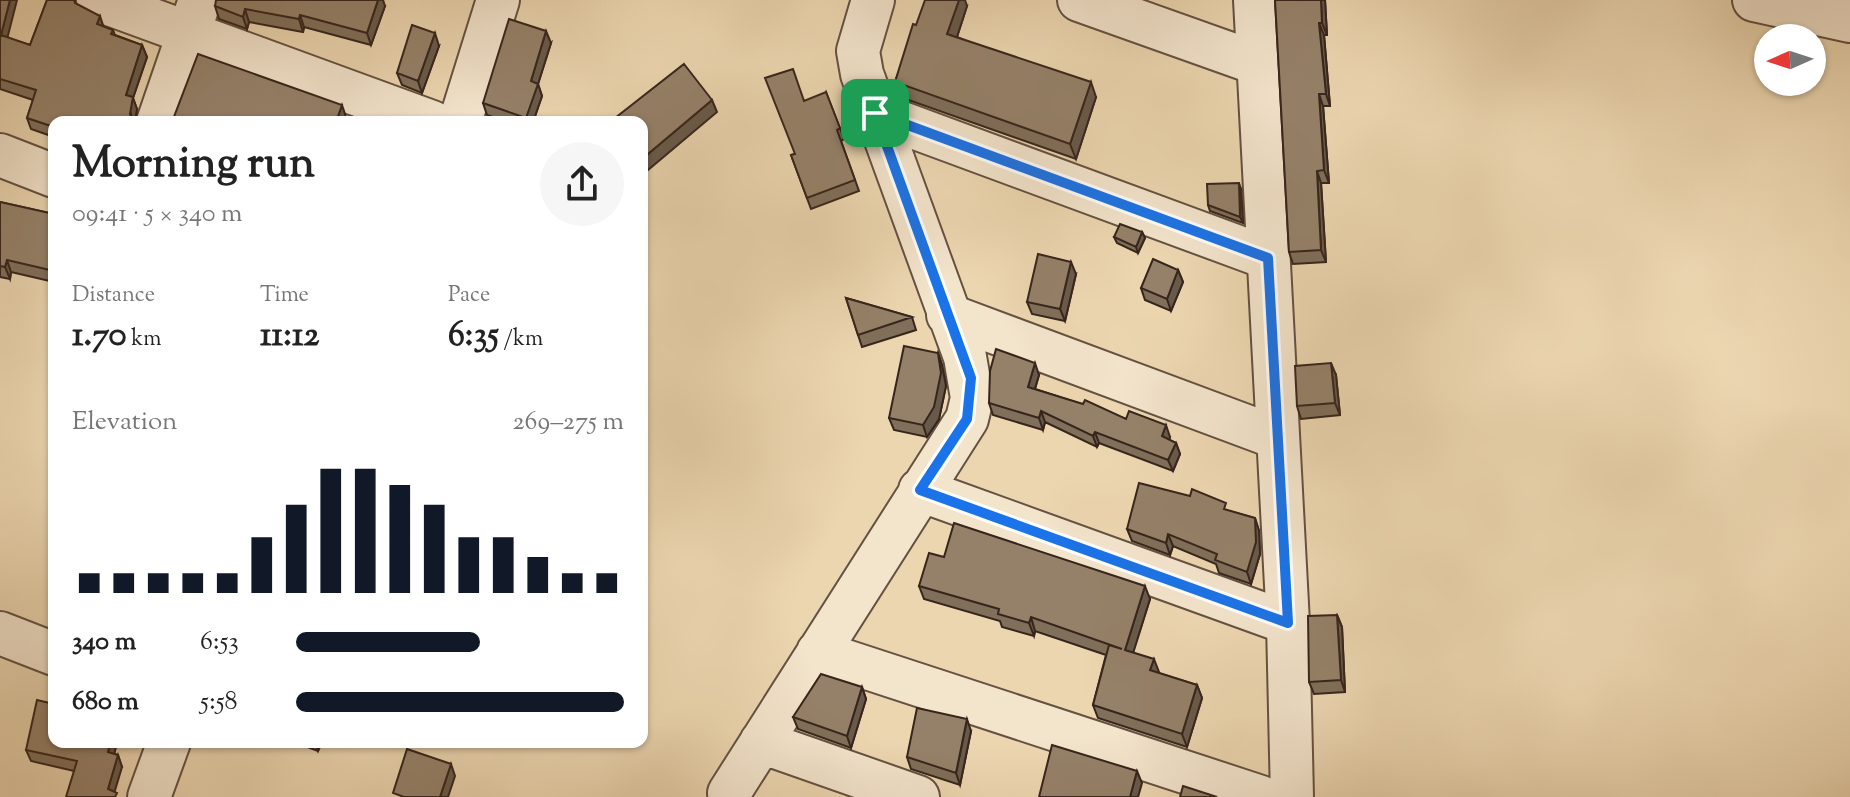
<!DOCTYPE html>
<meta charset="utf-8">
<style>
body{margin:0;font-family:"Sorts Mill Goudy",serif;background:#f6f6f6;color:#222;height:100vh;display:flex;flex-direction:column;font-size:30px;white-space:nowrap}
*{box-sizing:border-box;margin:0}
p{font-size:26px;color:#767676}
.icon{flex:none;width:44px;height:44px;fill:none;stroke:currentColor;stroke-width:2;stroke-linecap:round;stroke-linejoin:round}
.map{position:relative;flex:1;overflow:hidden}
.side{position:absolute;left:48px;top:116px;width:600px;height:632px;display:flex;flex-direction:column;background:#fff;border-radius:16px;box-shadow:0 2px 6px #0004}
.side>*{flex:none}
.needle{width:52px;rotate:267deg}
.buttons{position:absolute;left:1754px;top:24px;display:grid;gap:16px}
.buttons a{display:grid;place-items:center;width:72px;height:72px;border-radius:50%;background:#fff;box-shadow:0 2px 6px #0004;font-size:40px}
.pin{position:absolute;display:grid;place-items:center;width:68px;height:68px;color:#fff;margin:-34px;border-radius:16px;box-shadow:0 4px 12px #0006}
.round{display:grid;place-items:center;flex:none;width:84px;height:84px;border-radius:42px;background:#f6f6f6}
.head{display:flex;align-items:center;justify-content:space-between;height:136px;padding:0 24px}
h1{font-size:44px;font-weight:700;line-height:60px}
.stats{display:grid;grid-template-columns:repeat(3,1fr);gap:12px;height:136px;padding:8px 24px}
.stats div{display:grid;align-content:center}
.stats b{font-size:34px;font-weight:700}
.stats small{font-size:22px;font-weight:400}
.stats p{font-size:22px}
.chart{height:224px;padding:16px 24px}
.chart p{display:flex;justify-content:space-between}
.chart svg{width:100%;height:144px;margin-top:8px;stroke:#111827;stroke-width:6}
ul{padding:0 24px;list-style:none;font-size:26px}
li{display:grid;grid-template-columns:128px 96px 1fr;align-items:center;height:60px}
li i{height:20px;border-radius:10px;background:#111827}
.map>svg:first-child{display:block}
</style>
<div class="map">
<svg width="1850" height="797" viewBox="0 0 1850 797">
<rect width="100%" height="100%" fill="#ecd6b0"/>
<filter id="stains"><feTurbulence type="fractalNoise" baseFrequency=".0025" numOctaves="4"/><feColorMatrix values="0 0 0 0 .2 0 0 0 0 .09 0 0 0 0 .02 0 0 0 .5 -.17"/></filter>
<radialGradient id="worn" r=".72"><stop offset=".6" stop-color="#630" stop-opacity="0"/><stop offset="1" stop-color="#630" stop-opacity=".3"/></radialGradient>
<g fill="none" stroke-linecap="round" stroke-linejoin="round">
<defs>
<path id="minor" d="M98 0 432 122
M1079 0 1256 63
M1255 0 1288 623 1292 797
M1754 0 1850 21
M875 113 1268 258
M158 122 200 0
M460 122 498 0
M0 155 54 176
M948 315 1278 438
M920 490 1288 623
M0 633 54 654
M818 652 1261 797
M761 742 918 797
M729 793 967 419 972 398 965 357 862 74 858 51 873 0
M149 797 169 742"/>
</defs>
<use href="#minor" stroke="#645141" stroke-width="46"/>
<use href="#minor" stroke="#f3e4cc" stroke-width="42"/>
</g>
<path fill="#806f5a" stroke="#37251c" stroke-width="2" d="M0 0 7 38 30 45 47 0H75V3L104 27 113 30 115 35 142 45 147 57 133 98 137 109 135 122H54V137L31 129 27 118 33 100 0 89Z
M1275 0H1325L1327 35H1324L1330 106H1323L1329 183H1321L1326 262 1293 264 1289 252Z
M215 6H385L371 45 304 27 303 32 249 22 247 29 219 19Z
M967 6 957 37 1096 97 1076 159 900 97 895 82 916 25Z
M551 43 538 84 542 96 533 122H507L487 115 483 103Z
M439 46 422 93 402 85 397 73Z
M826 92 844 139 841 141 859 191 811 209 791 155 795 154Z
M1241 189 1243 223 1210 211 1208 205Z
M0 202 54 214V282L11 272 10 279 0 277Z
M1142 232 1145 238 1138 253 1117 243 1114 237Z
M1178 270 1183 282 1171 311 1145 300 1141 288Z
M1076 274 1065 321 1032 314 1027 302Z
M846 298 912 317 916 330 862 347Z
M938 353 942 365 946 386 939 419 927 437 894 430 889 418Z
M1039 375 1035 389 1126 419 1170 437 1169 440 1176 443 1180 454 1173 471 1099 443 1097 447 1045 422 1043 430 993 415 989 403Z
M1336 375 1340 415 1301 419 1297 406Z
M1229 511 1255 518 1259 531 1260 554 1251 584 1219 573 1216 564 1173 546 1170 555 1132 541 1127 529Z
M944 557 1150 599 1133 652 1158 673 1197 685 1202 698 1187 747 1098 718 1093 705 1106 655 1035 631 1034 636 1002 627 1000 621 924 599 919 586Z
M1337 615 1342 627 1345 692 1314 694 1309 682Z
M862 687 866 699 851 748 798 729 793 717Z
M971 731 960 785 911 769 907 757Z
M54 742H117L114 754 118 755 122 767 74 771 31 761 26 750Z
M294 742H322L318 751Z"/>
<path fill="#685a4a" stroke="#37251c" stroke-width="2" d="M10 0H17L5 47 1 35Z
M378 0H383L385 6 371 45 367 33Z
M959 0H965L967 6 953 49 947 34Z
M1321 0H1325L1327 35 1322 23Z
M245 9 249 22 247 29 243 17Z
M300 15 304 27 303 32 299 19Z
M100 16 104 28 97 24Z
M1319 23 1324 35 1330 106 1326 94Z
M546 31 551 43 538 84 542 96 533 122H527L526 118 531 81Z
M435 33 439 46 422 93 418 81Z
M142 45 147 57 133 98 137 109 135 122H133L126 95Z
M1091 82 1096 97 1076 159 1070 144Z
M1319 94 1323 106 1329 183 1324 170Z
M712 100 717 112 642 175V159Z
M342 105 346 117 344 122H336Z
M1317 171 1321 183 1326 262 1321 250Z
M1239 183 1241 189 1243 223 1240 217Z
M1142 232 1145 238 1138 253 1136 247Z
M7 260 11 272 10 279 5 267Z
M1071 262 1076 274 1065 321 1060 309Z
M1178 270 1183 282 1171 311 1167 299Z
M938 353 942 365 946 386 939 419 927 437 923 425Z
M1035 363 1039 375 1032 398 1028 387Z
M1331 363 1336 375 1340 415 1335 403Z
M1041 411 1045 422 1043 430 1039 418Z
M1166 425 1170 437 1166 448 1162 436Z
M1095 432 1099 443 1097 447 1093 436Z
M1176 443 1180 454 1173 471 1168 460Z
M1255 518 1259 531 1260 554 1251 584 1247 572Z
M1168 534 1173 546 1170 555 1166 543Z
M1145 586 1150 599 1130 663 1125 650Z
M1337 615 1342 627 1345 692 1341 680Z
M1031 617 1035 631 1034 636 1029 623Z
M1154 659 1159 672 1155 683 1150 670Z
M1197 685 1202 698 1187 747 1182 734Z
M862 687 866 699 851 748 847 736Z
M967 719 971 731 960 785 956 773Z
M110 742H117L112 764 108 752Z
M315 742H322L318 751Z
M118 755 122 767 113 797 108 789Z
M451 764 455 776 448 797H440Z
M1137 771 1142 783 1138 797H1130Z"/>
<path fill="#958169" stroke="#37251c" stroke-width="2" d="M0 0H10L1 35 30 45 47 0H74L75 3 100 16 97 24 113 30 111 34 142 45 126 95 133 97 130 114 134 122H89L83 120 82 122H54V127L27 118 36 90 0 79Z
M216 0H378L367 33 300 15 299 19 245 9 243 17 215 6Z
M925 0H959L947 34 1091 82 1070 144 895 82 913 24 916 25Z
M1275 0H1321L1322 23H1319L1326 94H1319L1324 170 1317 171 1321 250 1289 252Z
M509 19 546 31 531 81 538 84 526 118 483 103Z
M412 25 435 33 418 81 397 73Z
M198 54 342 105 336 122H172Z
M684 64 712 100 642 159V122H610Z
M793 69 804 101 826 92 840 128 837 130 855 180 807 198 791 155 795 154 765 78Z
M1239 183 1240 217 1208 205 1207 184Z
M0 202 54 214V271L7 260 5 267 0 266Z
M1120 224 1142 232 1136 247 1114 237Z
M1038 254 1071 262 1060 309 1027 302Z
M1153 259 1178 270 1167 299 1141 288Z
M846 298 912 317 858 335Z
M54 308V325H51Z
M904 346 938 353 941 373 934 407 923 425 889 418Z
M996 349 1035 363 1028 387 1083 404 1085 400 1126 419 1129 411 1166 425 1162 436 1176 443 1168 460 1095 432 1093 436 1041 411 1039 418 989 403 990 371Z
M1331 363 1335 403 1297 406 1295 366Z
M1139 483 1190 496 1192 489 1226 503 1224 509 1255 518 1256 542 1247 572 1215 560 1217 554 1168 534 1166 543 1127 529Z
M954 523 1145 586 1125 650 1154 659 1150 670 1197 685 1182 734 1093 705 1109 645 1122 649 1031 617 1029 623 998 614 999 609 919 586 929 553 944 557Z
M1337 615 1341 680 1309 682 1308 616Z
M821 674 862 687 847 736 793 717Z
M37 700 54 704V742H110L108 752 118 755 108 789 117 793 115 797H66L77 761 26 750Z
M917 708 967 719 956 773 907 757Z
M1052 745 1137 771 1130 797H1039Z
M407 749 451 764 440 797H404L393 793Z
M1183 786 1217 797H1180Z"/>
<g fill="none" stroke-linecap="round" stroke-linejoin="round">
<defs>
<path id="route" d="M875 113 1268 258 1288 623 920 490 967 419 971 378Z"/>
</defs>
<use href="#route" stroke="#fff" stroke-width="16"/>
<use href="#route" stroke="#1a73e8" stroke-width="10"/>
</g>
<rect width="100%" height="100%" filter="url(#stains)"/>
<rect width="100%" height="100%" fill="url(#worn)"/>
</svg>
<div class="buttons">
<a><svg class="needle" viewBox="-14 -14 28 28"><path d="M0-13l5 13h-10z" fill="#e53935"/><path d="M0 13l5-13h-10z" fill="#767676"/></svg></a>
</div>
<div class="pin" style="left:875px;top:113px;background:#1e9e55"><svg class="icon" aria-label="arrive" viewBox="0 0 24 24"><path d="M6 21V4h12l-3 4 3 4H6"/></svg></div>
<section class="side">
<div class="head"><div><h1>Morning run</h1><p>09:41 · 5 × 340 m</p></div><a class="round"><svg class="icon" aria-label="share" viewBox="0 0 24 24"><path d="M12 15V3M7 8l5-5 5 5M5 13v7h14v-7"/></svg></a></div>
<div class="stats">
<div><p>Distance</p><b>1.70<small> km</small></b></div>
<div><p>Time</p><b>11:12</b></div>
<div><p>Pace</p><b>6:35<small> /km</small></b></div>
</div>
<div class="chart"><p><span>Elevation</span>269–275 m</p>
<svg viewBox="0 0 160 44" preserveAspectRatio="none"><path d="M5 44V38M15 44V38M25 44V38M35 44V38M45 44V38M55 44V27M65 44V17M75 44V6M85 44V6M95 44V11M105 44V17M115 44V27M125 44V27M135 44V33M145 44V38M155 44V38"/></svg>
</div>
<ul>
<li><b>340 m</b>6:53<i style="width:56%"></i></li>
<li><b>680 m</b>5:58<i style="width:100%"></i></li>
</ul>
</section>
</div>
